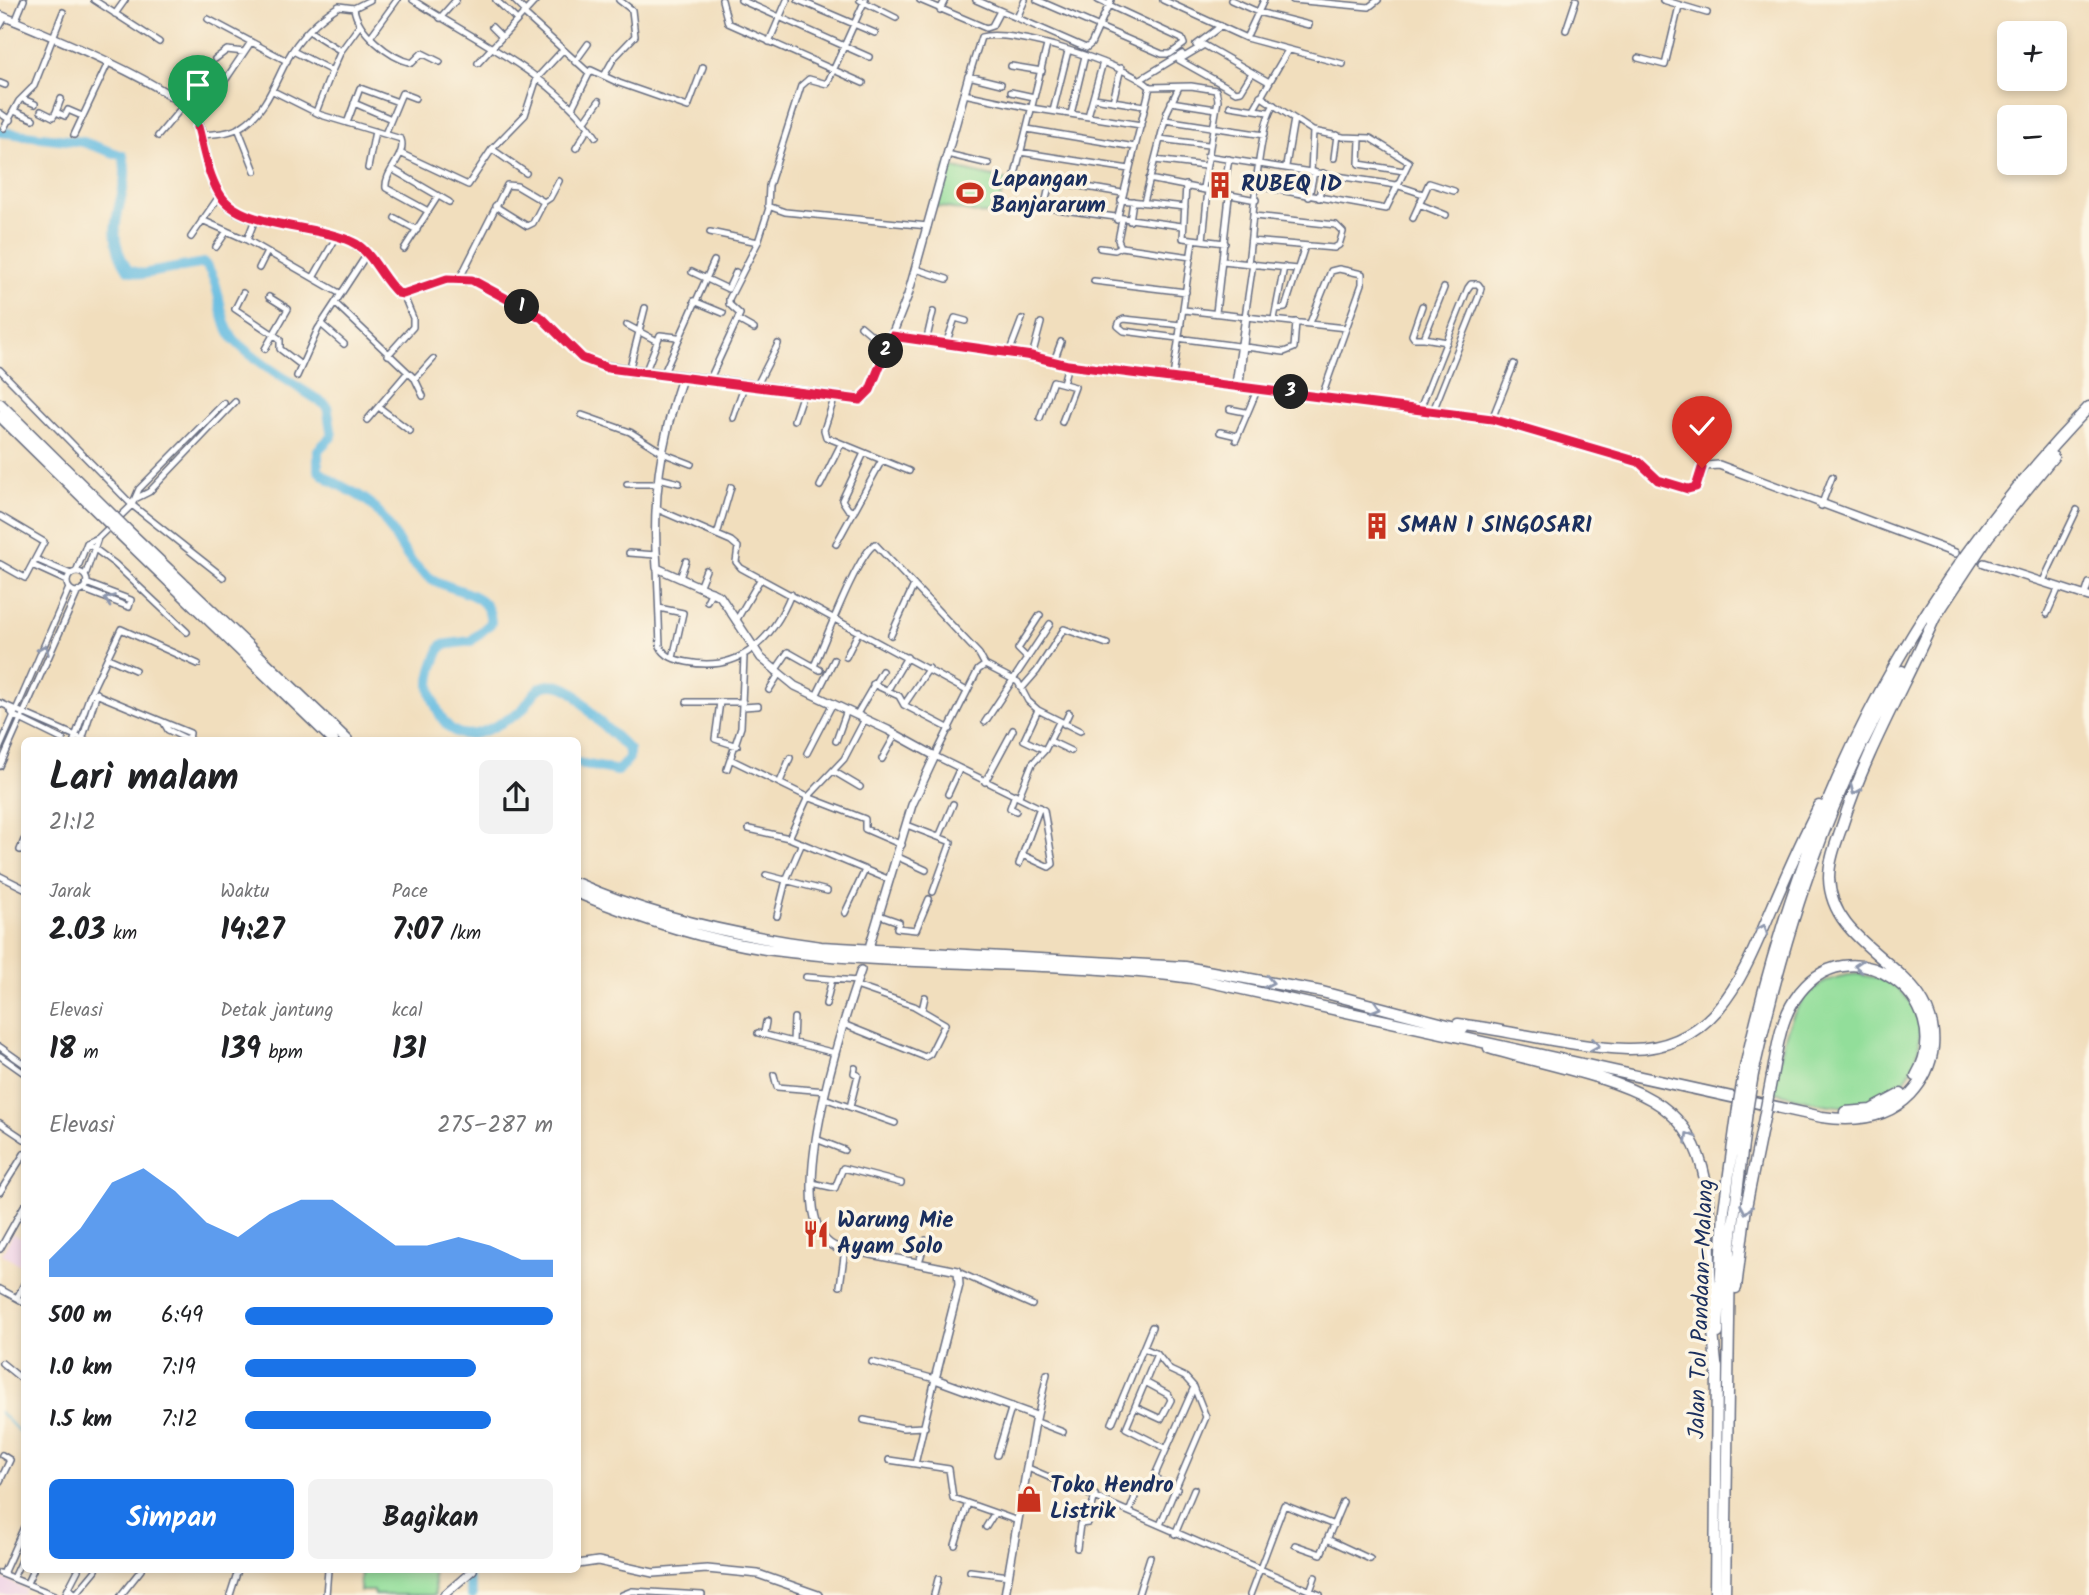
<!DOCTYPE html>
<html lang="id">
<meta charset="utf-8">
<style>
body{margin:0;font-family:Kalam,sans-serif;background:#f2f2f2;color:#202124;height:100vh;display:flex;flex-direction:column;font-size:26px;white-space:nowrap}
*{box-sizing:border-box;margin:0}
p{font-size:23px;color:#757577}
.icon{flex:none;width:38px;height:38px;fill:none;stroke:currentColor;stroke-width:2;stroke-linecap:round;stroke-linejoin:round}
.map{position:relative;flex:1;overflow:hidden}
.details{position:absolute;left:21px;top:737px;width:560px;height:836px;display:flex;flex-direction:column;background:#fff;border-radius:10px;box-shadow:0 4px 10px #0003}
.details>*{flex:none}
.buttons{position:absolute;left:1997px;top:21px;display:grid;gap:14px}
.buttons a{display:grid;place-items:center;width:70px;height:70px;border-radius:10px;background:#fff;box-shadow:0 4px 10px #0003;font-size:35px}
.pin{position:absolute;display:grid;place-items:center;width:60px;height:60px;color:#fff;margin:-72px -30px;border-radius:50% 50% 50% 0;rotate:-45deg;box-shadow:0 0 7px #0007}
.pin .icon{rotate:45deg}
.km{position:absolute;width:35px;height:35px;margin:-18px;border-radius:50%;background:#222;color:#fff;font-size:19px;line-height:35px;text-align:center}
.round{display:grid;place-items:center;flex:none;width:74px;height:74px;border-radius:10px;background:#f2f2f2}
.summary{display:flex;align-items:center;justify-content:space-between;height:119px;padding:0 28px}
h1{font-size:38px;font-weight:800;line-height:52px}
.stats{display:grid;grid-template-columns:repeat(3,1fr);gap:10px;height:119px;padding:7px 28px}
.stats div{display:grid;align-content:center}
.stats b{font-size:30px;font-weight:800}
.stats small{font-size:19px;font-weight:400}
.stats p{font-size:19px}
.chart{height:196px;padding:14px 28px}
.chart p{display:flex;justify-content:space-between}
.chart svg{width:100%;height:126px;margin-top:7px;fill:#1a73e8;opacity:.7}
.cta{display:flex;gap:14px;margin-top:auto;padding:14px 28px}
.cta a{flex:1;height:80px;border-radius:10px;background:#1a73e8;color:#fff;font-size:28px;font-weight:800;line-height:80px;text-align:center}
.cta a+a{background:#f2f2f2;color:#202124}
ul{padding:0 28px;list-style:none;font-size:23px}
li{display:grid;grid-template-columns:112px 84px 1fr;align-items:center;height:52px}
li i{height:18px;border-radius:9px;background:#1a73e8}
.map>svg:first-child{display:block}
</style>
<div class="map">
<svg width="2089" height="1595" viewBox="0 0 2089 1595">
<rect width="100%" height="100%" fill="#fcf5e5"/>
<filter id="ink" filterUnits="userSpaceOnUse"><feTurbulence type="fractalNoise" baseFrequency=".0143" numOctaves="2"/><feDisplacementMap in="SourceGraphic" scale="14" xChannelSelector="R" yChannelSelector="G"/><feConvolveMatrix kernelMatrix="1 2 1 2 8 2 1 2 1" color-interpolation-filters="sRGB"/></filter>
<filter id="wash" filterUnits="userSpaceOnUse"><feTurbulence type="fractalNoise" baseFrequency=".00686" numOctaves="4" result="noise"/><feDisplacementMap in="SourceGraphic" scale="28" xChannelSelector="R" yChannelSelector="G"/><feGaussianBlur stdDeviation="1.57" result="paint"/><feColorMatrix in="noise" values="0 0 0 0 0 0 0 0 0 0 0 0 0 0 0 0 0 1.4 0 .05"/><feComposite in="paint" operator="in"/></filter>
<g filter="url(#wash)">
<rect width="100%" height="100%" fill="#f1debd"/>
<path fill="#eed0e8" d="M13 1233 24 1240V1267L2 1254Z
M0 1577 26 1589 24 1595H0Z"/>
<path fill="#92de9a" stroke="#56867c" stroke-width="2" d="M946 166 1006 180 995 216 935 206Z
M1857 974C1869 976 1882 978 1893 985 1938 1016 1922 1085 1875 1102 1844 1114 1805 1099 1774 1092 1783 1038 1790 978 1857 974Z
M361 1570H433L435 1595H375L374 1591H360Z"/>
<g fill="none" stroke-linecap="round" stroke-linejoin="round">
<path stroke="#63bbe1" stroke-width="2" d="M0 1412 24 1437"/>
<path stroke="#63bbe1" stroke-width="10" d="M0 132 83 142 123 156C134 196 97 224 128 270L142 274 204 263C222 283 217 312 230 334 244 356 304 390 327 406L332 436 318 450V470C334 487 360 491 375 508 397 532 402 561 432 579 455 593 490 590 491 623L471 641 442 645C435 660 426 680 432 696 445 735 463 745 499 724 506 720 516 716 522 710 532 699 535 684 553 685 575 686 581 703 594 716 605 728 618 738 629 750V758L618 771 578 763
M466 1570 472 1595"/>
</g>
</g>
<g filter="url(#ink)">
<g fill="none" stroke-linecap="round" stroke-linejoin="round">
<defs>
<path id="minor" d="M94 0 159 42
M413 0C473 39 544 70 589 127L576 148
M496 0 517 20
M514 0 525 11
M722 0 728 23 863 83
M741 0 869 57
M798 0 875 33
M860 0 896 18
M865 0 827 84 809 79 801 86 769 186 768 206 785 212 928 226
M920 0 986 28 992 26 1000 11
M976 0 1086 48 1091 44 1111 0
M1037 0 1162 54H1170L1184 44 1182 39 1098 0
M1163 0 1246 38 1343 64
M1231 0 1258 12 1309 25
M1293 0 1369 7 1378 0
M1663 0 1707 13
M354 8C357 31 389 58 412 63L422 53 440 62
M940 10 945 0
M523 13 588 72
M115 14 125 0
M440 18 456 0
M1017 18 1025 0
M208 19 287 61
M15 22 24 0
M0 26 5 17
M492 27 501 36
M1566 30 1576 0
M309 31 341 51 332 71
M371 36 397 0
M1246 38 1264 0
M769 42 787 0
M1047 45 1015 175 1122 193
M1196 45 1221 26
M293 51 332 71 316 112
M341 51 360 25
M1638 58 1665 65 1679 6
M215 59 227 50 244 52
M575 62 588 44
M478 63 536 0
M1011 66 1042 71
M1252 73 1241 91 1236 92 1179 60 1204 45 1269 82
M604 76 614 58 635 36 632 10 619 0
M1141 79 1182 54
M0 83 5 85
M1001 84 969 76 981 37C1013 28 1125 64 1150 87L1191 86 1216 90 1218 100 1203 188
M220 88 251 42
M273 91 321 115 401 139C407 156 384 171 386 188L428 211
M1011 92 1034 97
M964 94 1031 108 1141 125
M1094 98 1144 106
M23 99 35 104
M1113 101 1121 68
M1171 102 1216 109
M354 103 389 118
M1230 106 1268 112
M572 108 591 70 619 83 688 107 703 67
M1254 109 1288 50
M14 111 33 119
M41 111 53 117 56 112 65 116 68 110 82 116
M1053 111 1068 51
M56 112 61 99
M0 113 10 120
M1071 114 1085 56
M1088 116 1103 62
M1165 120 1264 135
M585 121 599 101
M347 123 360 88 398 102
M589 127 596 137
M4 128 19 101 34 86 63 12
M238 128 255 171
M1027 129 1135 147
M385 134 402 93 415 98
M74 135 108 63
M200 135C214 134 230 134 242 126 266 111 274 84 287 60 299 38 318 19 339 6L354 8 370 0
M158 136 183 106
M1160 139 1208 145
M1360 139 1359 164 1404 171
M1020 152 1129 169
M400 153 468 185 492 149
M947 154 989 164
M1207 156 1396 185 1423 194
M1334 158 1337 135
M1155 160 1205 166
M1286 166 1294 119
M368 168 375 131
M392 169 449 202
M1311 172 1313 131
M526 173 492 149 525 115 537 78 562 51
M1149 179 1256 200
M1050 182 1046 200 1049 208 1182 226
M1186 185 1183 238 1225 243
M1257 186 1386 209 1409 162 1370 138 1343 137 1313 131 1260 96
M1223 195 1229 159
M1309 197 1314 172
M1319 198 1323 173
M1121 200 1185 207
M544 202 550 198 559 181
M1144 202 1167 112 1179 87
M1419 204 1446 215
M395 218 417 230
M1413 218 1429 183 1454 191
M202 220 247 240 341 294
M1117 220 1150 87
M1122 220 1118 240 1121 247 1191 257
M1130 221 1133 201
M710 232 758 242
M191 237 220 195
M247 240 256 217
M1203 240 1208 190
M1251 241 1334 248 1339 245 1343 232 1336 225 1254 216
M216 247 227 231
M1100 248 1115 250 1121 247
M404 249 438 196
M1223 261 1297 269
M1248 263C1253 230 1257 127 1274 105
M259 268 267 252
M916 269 947 279
M692 272 728 289 736 272
M313 278 337 236
M460 278 507 185 517 186 544 202 533 223 527 226 495 206
M1094 281 1186 292
M1444 288 1424 338 1447 342
M243 293 235 309 280 339V349L301 365
M694 301 723 313
M335 303 415 379 423 396
M1422 306 1412 335 1414 338H1424
M1277 309 1285 308 1305 246
M1184 310 1346 328
M1216 313 1229 197
M1274 319 1284 267
M738 320 754 329
M1310 323 1331 271 1339 269 1362 274V284L1322 396
M321 324 344 344
M627 325 657 341
M1181 325 1124 319 1120 321 1118 326 1124 331 1284 352 1294 348 1296 322
M861 326 887 348
M926 342 933 312
M946 344 955 318 966 321
M265 349 288 309 269 297
M1009 353 1022 319
M388 355 413 327V318L403 294
M1032 356 1041 323
M1054 361 1061 342
M0 370 132 505 98 538 87 543 76 572
M629 371 645 308
M645 373 660 335 677 337
M663 375 714 261
M297 376 318 329 367 254
M1173 377 1193 240
M415 379 433 359
M709 381 740 314 729 304V299L758 242 769 208
M1063 383 1068 365
M1235 384 1253 263
M1240 385 1247 315
M756 387 778 344
M835 396 824 430 826 437 909 471
M380 408 410 431
M1230 409 1245 412
M1420 409 1468 288 1471 284H1478L1481 288 1479 296 1433 411
M582 415 630 432 665 454 691 464
M733 418 744 386
M1040 418 1053 381 1075 387 1062 422
M1492 419 1514 364
M367 420 407 373
M794 420 803 393
M1220 432 1237 436
M1236 440 1258 388
M659 478 679 483
M627 484H659
M820 486 841 444
M137 498 149 492 235 402
M1821 506 1832 477
M657 509 731 541 738 547 736 562 741 568 967 691
M854 512 848 509 842 500 864 453
M0 516 44 542 25 578 0 564
M717 535 731 487
M87 543 115 564 187 632
M836 544 882 460
M629 553 656 555
M35 559 71 574
M32 565 67 581
M657 568 660 646C665 657 676 660 687 662 740 673 773 639 791 594
M67 582a10 10 0 1 1 20 0a10 10 0 1 1-20 0Z
M85 576 98 538
M223 577 132 505 139 489 224 403
M680 578 686 561
M2043 581 2077 510
M700 585 706 570
M82 589 129 607 131 600 86 583
M2085 595 2089 583
M707 601 712 591
M659 608 683 613 673 658
M2047 614 2059 587
M736 621 761 578
M891 635 914 585
M846 657 859 631
M108 658 135 670
M1027 658 1018 649 1040 615
M814 666C825 642 857 555 875 544L979 654 985 665
M775 671 788 652 820 670
M873 684 899 696 904 705 950 729
M1023 687 1037 671 1064 629 1107 644
M769 690 779 674
M887 691 907 657
M91 692 190 733 189 740 168 730 164 723
M816 696 834 660
M687 702H743
M720 702 715 739 737 746
M0 703 85 740
M904 705 929 668
M8 707 14 716 63 740
M743 707 758 706
M1038 710 1024 740 1045 750
M857 714 882 671
M985 722 1050 624
M1064 724 1069 713
M74 740 91 692 121 629 198 664
M82 740 97 693
M836 741 847 710
M1050 741 1071 751
M0 747 69 588
M807 753 833 703
M882 759 896 734
M732 760 808 797 865 819V829L902 845
M0 766 78 591
M727 769 741 727 744 657
M833 771 860 787
M780 782 790 758
M985 782 1013 730
M948 794 959 770
M1015 794 1010 808 1016 811
M1019 796 1032 764 1045 750 1059 722
M907 825 951 842 933 892
M749 829 789 838 890 880
M939 837 953 804
M789 838 808 797 844 759 865 719
M20 850 24 840
M1023 855 1049 867 1053 864 1044 810 935 756 978 670 985 665 1018 682 1028 701 1038 710 1080 731
M898 857 926 870
M1019 864 1040 807
M766 875 827 891
M0 876 24 888
M845 913 865 870
M879 915 899 922 897 928 916 930 929 899
M777 916 786 880 802 843
M806 977 857 981
M826 1004 832 979
M922 1010 925 997
M843 1024 925 1057 930 1054 945 1024 914 1006 856 986
M758 1033 835 1053
M764 1033 766 1022
M793 1042 794 1018
M0 1047 24 1064
M0 1056 24 1073
M774 1075 777 1087 826 1091
M824 1098 895 1123
M850 1107 858 1075 854 1073 855 1068
M0 1123 24 1139
M816 1139 844 1150
M812 1183 835 1188 843 1168 901 1183
M0 1192 24 1154
M0 1249 24 1206
M919 1262 926 1240
M960 1273 1032 1305
M840 1286 845 1249
M0 1289 24 1302
M17 1298 24 1284
M1144 1348 1157 1354 1170 1370 1185 1377 1194 1387 1206 1417 1160 1525
M1157 1354 1126 1428 1165 1448
M872 1362 935 1379 915 1464
M2 1363 24 1381
M1135 1407 1161 1419 1171 1400 1169 1395 1145 1382
M1037 1419 1047 1374
M864 1420 903 1428 925 1427
M1037 1422 1063 1432
M1112 1423 1152 1327
M997 1455 1012 1406
M889 1460 949 1469 953 1498 1018 1521
M1028 1468 1320 1595
M0 1481 10 1460 2 1455
M1177 1489 1158 1480 1155 1475 1194 1387
M1130 1510 1135 1497
M986 1527 994 1514
M1175 1534 1194 1489
M1327 1539 1370 1559
M955 1545 967 1506
M1295 1545 1321 1554 1343 1502
M1077 1548 1080 1524 1088 1523 1095 1495
M970 1571 1009 1576
M0 1573 54 1595
M3 1574 24 1527
M13 1578 24 1554
M27 1583 33 1570
M68 1588 76 1594 96 1570
M1310 1591 1315 1577
M65 1595 78 1570
M121 1595 141 1570
M230 1595 238 1570
M326 1595 328 1570
M622 1595 632 1591 702 1595
M934 1595 938 1579
M1138 1595 1150 1557
M1250 1595 1284 1505 1334 1525"/>
<path id="tertiary" d="M0 15C41 32 169 83 193 115 210 139 200 181 230 207 256 229 323 224 357 245 375 255 382 279 398 293L403 294 447 280H472L542 318 582 358 598 365 859 399 865 397 870 390 908 295 969 76
M892 336 1032 356 1068 365 1492 419 1639 462 1658 480 1688 489 1696 487 1705 466 1719 465 1955 553
M682 378C660 441 652 501 657 568L720 596 761 658 795 686 888 730 935 756 912 805 870 944
M1984 563 2089 597
M861 970C845 1015 777 1221 835 1247L958 1271 959 1285 935 1379 1036 1416 1005 1595
M578 1564 598 1561 653 1573 707 1569 758 1574 818 1595
M444 1595 473 1570"/>
<path id="motorway" d="M0 404 114 517
M0 416 107 521
M125 528 347 740
M119 533 333 740
M1932 622 1988 537 2053 457
M578 884C654 918 738 936 821 947L1185 967 1322 992 1463 1029
M578 893C638 918 701 939 766 949 907 968 1051 959 1192 978L1822 1117C1855 1122 1887 1119 1911 1094 1923 1081 1931 1065 1933 1047 1940 966 1831 954 1829 878 1829 860 1836 843 1842 826 1865 753 1904 687 1935 617
M1458 1024C1514 1031 1570 1047 1627 1049 1716 1051 1743 975 1772 908 1787 873 1802 839 1819 806
M1489 1048C1538 1063 1609 1075 1652 1100 1715 1136 1709 1209 1710 1272 1711 1306 1713 1339 1717 1373
M1744 1072C1800 813 1904 599 2089 407
M1753 1074C1784 934 1827 795 1902 671
M1772 1076C1777 1050 1780 1021 1795 999 1849 918 1961 999 1916 1076
M1845 1112 1871 1110 1901 1094
M1736 1288 1746 1207 1764 1118
M1718 1333 1724 1210 1738 1108
M1715 1595 1717 1367
M1725 1595 1730 1251 1747 1111"/>
</defs>
<use href="#minor" stroke="#666c7f" stroke-width="8"/>
<use href="#tertiary" stroke="#666c7f" stroke-width="10"/>
<use href="#motorway" stroke="#666c7f" stroke-width="13"/>
<use href="#minor" stroke="#fff" stroke-width="5"/>
<use href="#tertiary" stroke="#fff" stroke-width="7"/>
<use href="#motorway" stroke="#fff" stroke-width="10"/>
<defs>
<path id="motorway-bridge" d="M114 517 125 528
M107 521 119 533
M1738 1108 1744 1072
M1747 1111 1753 1074
M1764 1118 1772 1076"/>
</defs>
<use href="#motorway-bridge" stroke="#666c7f" stroke-width="13" stroke-linecap="butt"/>
<use href="#motorway-bridge" stroke="#fff" stroke-width="10"/>
</g>
<defs><path id="oneway-chevron" d="M-2-3.5L2.5 0L-2 3.5" fill="none" stroke-width="1.6" stroke-linecap="round" stroke-linejoin="round" transform="scale(1.75)"/></defs>
<g stroke="#8d97ae">
<use href="#oneway-chevron" transform="translate(109 600) rotate(-159)"/>
<use href="#oneway-chevron" transform="translate(44 649) rotate(-68)"/>
<use href="#oneway-chevron" transform="translate(1855 790) rotate(113)"/>
<use href="#oneway-chevron" transform="translate(1763 929) rotate(-67)"/>
<use href="#oneway-chevron" transform="translate(1859 966) rotate(-176)"/>
<use href="#oneway-chevron" transform="translate(1269 982) rotate(11)"/>
<use href="#oneway-chevron" transform="translate(1376 1007) rotate(16)"/>
<use href="#oneway-chevron" transform="translate(1595 1045) rotate(9)"/>
<use href="#oneway-chevron" transform="translate(1689 1137) rotate(-122)"/>
<use href="#oneway-chevron" transform="translate(1746 1209) rotate(100)"/>
</g>
</g>
<g fill="none" stroke-linecap="round" stroke-linejoin="round" filter="url(#ink)">
<defs>
<path id="route" d="M198 127C204 150 207 172 219 193 239 230 320 223 356 244 374 255 382 279 398 293L403 294 447 279 472 280 542 318 582 358 608 368 860 400 870 390 892 336 1032 356 1068 365 1492 419 1639 462 1658 480 1688 489 1696 487 1702 468"/>
</defs>
<use href="#route" stroke="#fff" stroke-width="14"/>
<use href="#route" stroke="#e11d48" stroke-width="9"/>
</g>
<defs>
<symbol id="building-bare" viewBox="-9 -9 18 18"><path d="M-4-6H4V6H1V3H-1V6H-4ZM-2.5-4.3h1.7v1.8h-1.7ZM.8-4.3h1.7v1.8H.8ZM-2.5-1h1.7V.8h-1.7ZM.8-1h1.7V.8H.8Z" fill="#c8321e" stroke="#fcf5e5" stroke-width="2.5" paint-order="stroke"/></symbol>
<symbol id="stadium-bare" viewBox="-9 -9 18 18"><path d="M0-5a6.5 5 0 1 0 0 10a6.5 5 0 1 0 0-10ZM-3.5-1.8h7v3.6h-7Z" fill="#c8321e" stroke="#fcf5e5" stroke-width="2.5" paint-order="stroke"/></symbol>
<symbol id="restaurant-bare" viewBox="-9 -9 18 18"><path d="M-5-6h1v4h1v-4h1v4h1v-4h1v5L-1.5 .5V6h-2V.5L-5-1ZM5-6V6H3V1.5H1.5Q1.5-4 5-6Z" fill="#c8321e" stroke="#fcf5e5" stroke-width="2.5" paint-order="stroke"/></symbol>
<symbol id="shop-bare" viewBox="-9 -9 18 18"><path d="M-5-2.5h2.3a2.7 3.5 0 0 1 5.4 0H5L5.5 6h-11ZM-1.5-2.5h3a1.5 2.3 0 0 0-3 0Z" fill="#c8321e" stroke="#fcf5e5" stroke-width="2.5" paint-order="stroke"/></symbol>
</defs>
<g fill-rule="evenodd">
<use href="#building-bare" x="1201" y="166" width="38" height="38"/>
<use href="#stadium-bare" x="951" y="174" width="38" height="38"/>
<use href="#building-bare" x="1358" y="507" width="38" height="38"/>
<use href="#restaurant-bare" x="797" y="1215" width="38" height="38"/>
<use href="#shop-bare" x="1010" y="1480" width="38" height="38"/>
</g>
<g text-anchor="middle" dominant-baseline="central" stroke-width="7" stroke-linejoin="round" paint-order="stroke">
<g font-size="23" font-weight="bold" fill="#1b2f5e" stroke="#fcf5e5" text-anchor="start">
<text x="991" y="180">Lapangan<tspan x="991" dy="26">Banjararum</tspan></text>
<text x="1241" y="185">RUBEQ ID</text>
<text x="1398" y="526">SMAN 1 SINGOSARI</text>
<text x="837" y="1221">Warung Mie<tspan x="837" dy="26">Ayam Solo</tspan></text>
<text x="1050" y="1486">Toko Hendro<tspan x="1050" dy="26">Listrik</tspan></text>
</g>
<g font-size="23" fill="#1b2f5e" stroke="#fcf5e5">
<text transform="translate(1702 1309) rotate(-88)">Jalan Tol Pandaan–Malang</text>
</g>
</g>
</svg>
<div class="buttons">
<a>+</a>
<a>−</a>
</div>
<div class="pin" style="left:198px;top:127px;background:#1e9e55"><svg class="icon" aria-label="arrive" viewBox="0 0 24 24"><path d="M6 21V4h12l-3 4 3 4H6"/></svg></div>
<div class="pin" style="left:1702px;top:468px;background:#d93025"><svg class="icon" aria-label="check" viewBox="0 0 24 24"><path d="M5 12l5 5 9-10"/></svg></div>
<b class="km" style="left:522px;top:307px">1</b>
<b class="km" style="left:886px;top:351px">2</b>
<b class="km" style="left:1291px;top:392px">3</b>
<section class="details">
<div class="summary"><div><h1>Lari malam</h1><p>21:12</p></div><a class="round"><svg class="icon" aria-label="share" viewBox="0 0 24 24"><path d="M12 15V3M7 8l5-5 5 5M5 13v7h14v-7"/></svg></a></div>
<div class="stats">
<div><p>Jarak</p><b>2.03<small> km</small></b></div>
<div><p>Waktu</p><b>14:27</b></div>
<div><p>Pace</p><b>7:07<small> /km</small></b></div>
</div>
<div class="stats">
<div><p>Elevasi</p><b>18<small> m</small></b></div>
<div><p>Detak jantung</p><b>139<small> bpm</small></b></div>
<div><p>kcal</p><b>131</b></div>
</div>
<div class="chart"><p><span>Elevasi</span>275–287 m</p>
<svg viewBox="0 0 160 44" preserveAspectRatio="none"><path d="M0 44V38L10 27L20 11L30 6L40 14L50 25L60 30L70 22L80 17L90 17L100 25L110 33L120 33L130 30L140 33L150 38L160 38V44z"/></svg>
</div>
<ul>
<li><b>500 m</b>6:49<i style="width:100%"></i></li>
<li><b>1.0 km</b>7:19<i style="width:75%"></i></li>
<li><b>1.5 km</b>7:12<i style="width:80%"></i></li>
</ul>
<div class="cta"><a>Simpan</a><a>Bagikan</a></div>
</section>
</div>
